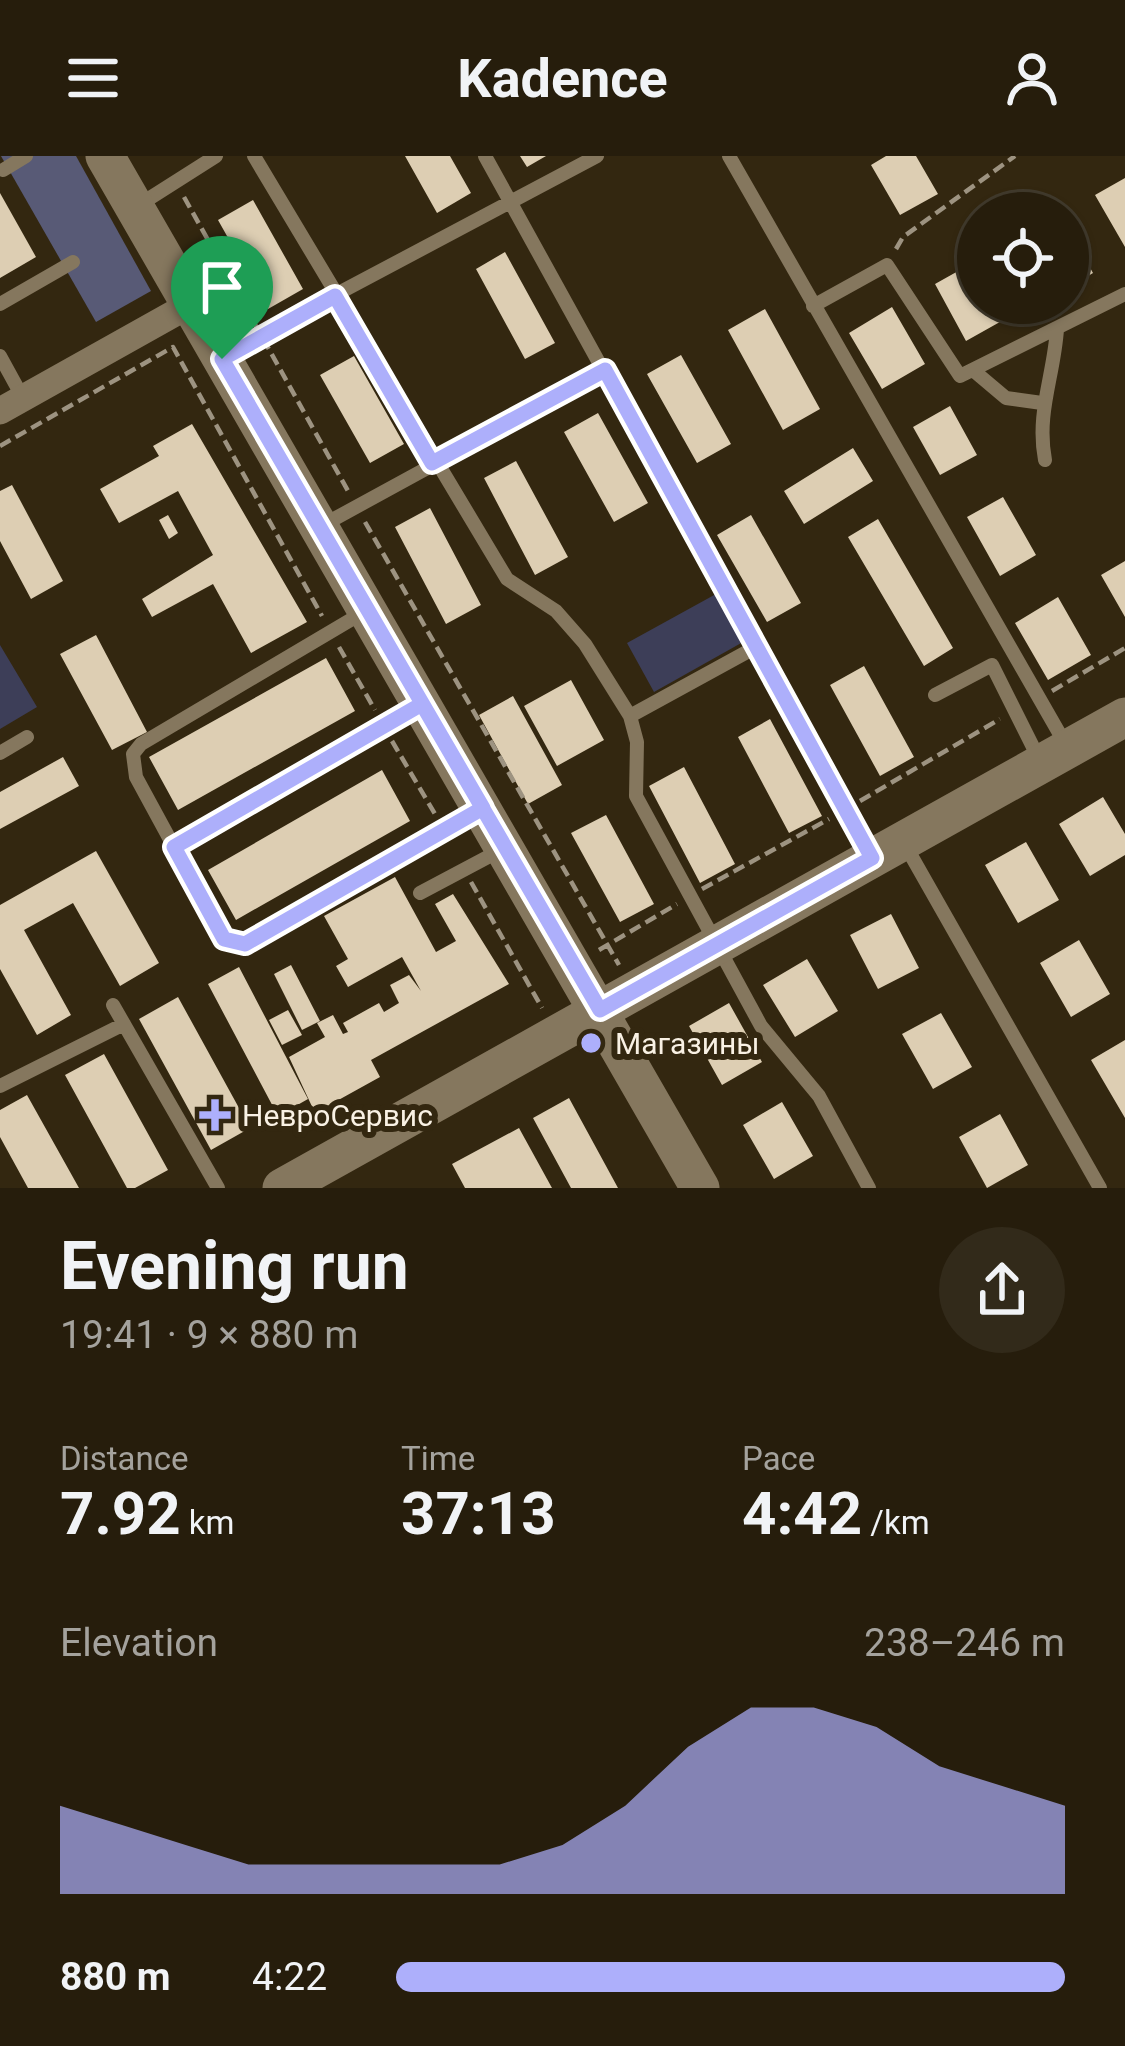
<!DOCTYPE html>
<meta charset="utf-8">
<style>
body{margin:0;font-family:Roboto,sans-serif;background:#322a1a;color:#f1f3f6;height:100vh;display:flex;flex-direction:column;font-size:45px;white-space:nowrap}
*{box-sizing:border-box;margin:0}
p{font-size:39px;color:#a4a29d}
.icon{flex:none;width:66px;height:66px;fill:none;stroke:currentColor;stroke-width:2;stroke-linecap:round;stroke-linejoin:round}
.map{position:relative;height:1032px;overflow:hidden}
.sheet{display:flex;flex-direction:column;background:#261d0c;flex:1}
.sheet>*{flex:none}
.controls{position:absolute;left:957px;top:36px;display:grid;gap:24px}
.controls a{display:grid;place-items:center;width:132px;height:132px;border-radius:50%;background:#261d0c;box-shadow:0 3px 9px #0004,0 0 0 3px #423b2d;font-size:60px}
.pin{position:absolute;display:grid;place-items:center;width:102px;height:102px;color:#fff;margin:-123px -51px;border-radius:50% 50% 50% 0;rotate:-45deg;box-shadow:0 0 12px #0007}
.pin .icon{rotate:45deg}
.round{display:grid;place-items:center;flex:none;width:126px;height:126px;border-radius:63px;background:#322a1a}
.summary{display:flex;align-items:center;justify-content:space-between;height:204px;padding:0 60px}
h1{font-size:66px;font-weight:700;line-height:90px}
.metrics{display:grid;grid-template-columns:repeat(3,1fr);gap:18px;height:204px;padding:12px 60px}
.metrics div{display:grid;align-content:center}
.metrics b{font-size:60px;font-weight:700}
.metrics small{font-size:33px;font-weight:400}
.metrics p{font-size:33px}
.chart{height:336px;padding:24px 60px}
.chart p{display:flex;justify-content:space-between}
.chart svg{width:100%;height:216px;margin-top:12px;fill:#adaffb;opacity:.7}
ul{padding:0 60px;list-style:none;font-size:39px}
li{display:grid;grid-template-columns:192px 144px 1fr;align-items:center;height:90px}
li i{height:30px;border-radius:15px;background:#adaffb}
header{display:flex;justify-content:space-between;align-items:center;height:156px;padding:0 60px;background:#261d0c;font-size:54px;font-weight:700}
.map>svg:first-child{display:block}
</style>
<header><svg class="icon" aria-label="menu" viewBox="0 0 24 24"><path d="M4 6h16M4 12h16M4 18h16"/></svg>Kadence<svg class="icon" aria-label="person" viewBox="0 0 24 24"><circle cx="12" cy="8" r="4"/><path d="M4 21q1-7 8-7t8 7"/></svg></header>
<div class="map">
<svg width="1125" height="1032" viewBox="0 0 1125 1032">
<rect width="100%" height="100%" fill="#332710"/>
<path fill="#3d3e58" d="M716 438 743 486 654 536 627 487Z
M0 489 37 551 0 573Z"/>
<path fill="#585a76" d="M1 0H76L151 135 96 166Z"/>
<path fill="#ddceb3" d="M405 0H450L471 37 437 57Z
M520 0H546L527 11Z
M886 0H916L938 38 900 59 871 9Z
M1125 22V91L1095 39Z
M0 37 36 101 0 122Z
M253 44 303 133 268 153 218 64Z
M1068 72 1093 117 1068 132Z
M505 96 555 187 525 203 476 113Z
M976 105 978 147H999L1007 162 966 185 935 128Z
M892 151 925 208 882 233 849 177Z
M765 153 820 253 783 274 728 174Z
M681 199 731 288 697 307 647 218Z
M354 200 404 288 370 307 320 219Z
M950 250 977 299 940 319 913 271Z
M598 257 648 347 614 366 564 276Z
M192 268 307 466 251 497 213 428 152 461 142 443 213 399 178 335 119 367 100 333 159 300 153 290Z
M853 292 873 325 804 368 784 335Z
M516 305 568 401 535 419 484 322Z
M12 329 63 425 31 443 0 385V335Z
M1003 341 1036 399 1000 420 967 361Z
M430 352 481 449 446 468 395 371Z
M168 359 178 377 169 383 159 364Z
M751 359 801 447 767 466 717 379Z
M878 363 953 492 924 510 848 381Z
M1125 405V461L1101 419Z
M1058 441 1091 499 1048 524 1015 467Z
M96 479 147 576 112 594 60 498Z
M326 502 355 555 178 654 149 601Z
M864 510 914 601 880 620 830 529Z
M571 524 604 584 557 610 524 550Z
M513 540 562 629 528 648 479 559Z
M770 563 822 660 789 677 738 581Z
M63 601 79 630 0 673V636Z
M684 611 735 708 700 727 649 630Z
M382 614 410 665 236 764 208 714Z
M1103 641 1125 678V699L1090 720 1059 668Z
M606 659 654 748 620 766 571 677Z
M1026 686 1059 744 1018 767 985 709Z
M96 695 159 807 120 830 73 747 24 774 71 859 37 879 0 813V749Z
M395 721 436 796 456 785 435 748 453 738 509 828 371 904 380 921 315 957 289 901 325 881 317 867 333 859 343 878 348 876 343 867 379 847 384 856 399 847 390 829 409 819 421 835 402 801 348 831 336 810 348 803 324 760Z
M891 758 919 812 878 833 850 779Z
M1079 784 1110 838 1071 861 1040 807Z
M807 803 838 855 795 881 763 829Z
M291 809 320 865 302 874 274 818Z
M239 811 308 943 278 960 208 828Z
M178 841 250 972 211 994 139 863Z
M729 847 762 906 722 929 689 870Z
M288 854 302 879 282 889 269 864Z
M941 857 972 911 933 933 902 878Z
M1125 884V962L1091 904Z
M104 898 168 1014 135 1032H127L65 919Z
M27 939 79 1032H28L0 981V954Z
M569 942 618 1032H571L533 962Z
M782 946 813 1000 774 1023 743 969Z
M1000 958 1028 1009 987 1032 959 981Z
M519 972 552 1032H465L452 1008Z"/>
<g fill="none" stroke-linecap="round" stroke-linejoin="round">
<path stroke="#9d9381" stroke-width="4.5" stroke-dasharray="12 6" stroke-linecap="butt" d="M184 41 348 335
M896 93 903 81 1015 0
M246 190 320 148
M0 290 173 191 322 460
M365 366 619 809
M339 491 375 554
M1052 535 1125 492
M392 585 435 658
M860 645 1000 563
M471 726 542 852
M702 733 829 663
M599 794 677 748"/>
<path stroke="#85775e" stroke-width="14" d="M254 0 507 423 556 455 585 488 630 560 637 586 636 640 761 870 819 940 869 1032
M485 0 870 698
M729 0 1066 589
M3 14 26 0
M139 49 216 0
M335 139 597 0
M0 148 73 106
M813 150 887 109 960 220 1125 138
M0 200 23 242
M974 215 1006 242 1042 247
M1045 304C1036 257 1054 220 1057 173
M323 369 605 215
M364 456 141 588 133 598 136 621 224 783 245 788 478 655
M935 539 992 509 1039 603
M630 560 756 491
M0 597 27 581
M904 687 1100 1032
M174 691 417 550
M420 737 501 694
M113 849 218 1032
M0 930 124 868"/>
<path stroke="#85775e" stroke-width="27" d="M0 255 191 148"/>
<path stroke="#85775e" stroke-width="39" d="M105 0 700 1032
M282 1032 1125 561"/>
</g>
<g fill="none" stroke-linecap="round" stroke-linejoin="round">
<defs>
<path id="route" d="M222 203 483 652 245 788 224 783 174 691 422 548C481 650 541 752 600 854L872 702 605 214 432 307 335 140 222 203"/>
</defs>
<use href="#route" stroke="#fff" stroke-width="24"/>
<use href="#route" stroke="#adaffb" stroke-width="15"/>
</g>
<g fill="#adaffb" stroke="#332710" stroke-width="4.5">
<circle cx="591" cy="887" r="12"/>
<path d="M209 941h12v12h12v12h-12v12h-12v-12h-12v-12h12z"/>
</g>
<g text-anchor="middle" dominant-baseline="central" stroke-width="12" stroke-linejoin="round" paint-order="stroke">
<g font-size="30" fill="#f9f1e4" stroke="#332710" text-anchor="start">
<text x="615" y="887">Магазины</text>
<text x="242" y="959">НевроСервис</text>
</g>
</g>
</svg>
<div class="controls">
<a><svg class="icon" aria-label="locate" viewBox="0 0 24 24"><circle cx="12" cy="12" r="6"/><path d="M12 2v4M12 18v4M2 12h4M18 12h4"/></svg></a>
</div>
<div class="pin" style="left:222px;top:203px;background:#1e9e55"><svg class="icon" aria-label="arrive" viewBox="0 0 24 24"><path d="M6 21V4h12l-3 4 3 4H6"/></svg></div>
</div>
<section class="sheet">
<div class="summary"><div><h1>Evening run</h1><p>19:41 · 9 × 880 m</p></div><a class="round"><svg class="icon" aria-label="share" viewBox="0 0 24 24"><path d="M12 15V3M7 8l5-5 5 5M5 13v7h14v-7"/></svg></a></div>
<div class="metrics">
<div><p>Distance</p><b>7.92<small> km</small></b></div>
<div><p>Time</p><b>37:13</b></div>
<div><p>Pace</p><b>4:42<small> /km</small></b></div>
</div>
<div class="chart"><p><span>Elevation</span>238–246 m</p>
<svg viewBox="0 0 160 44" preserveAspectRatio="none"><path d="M0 44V26L10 30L20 34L30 38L40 38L50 38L60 38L70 38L80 34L90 26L100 14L110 6L120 6L130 10L140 18L150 22L160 26V44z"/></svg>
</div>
<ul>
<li><b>880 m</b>4:22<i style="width:100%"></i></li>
</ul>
</section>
